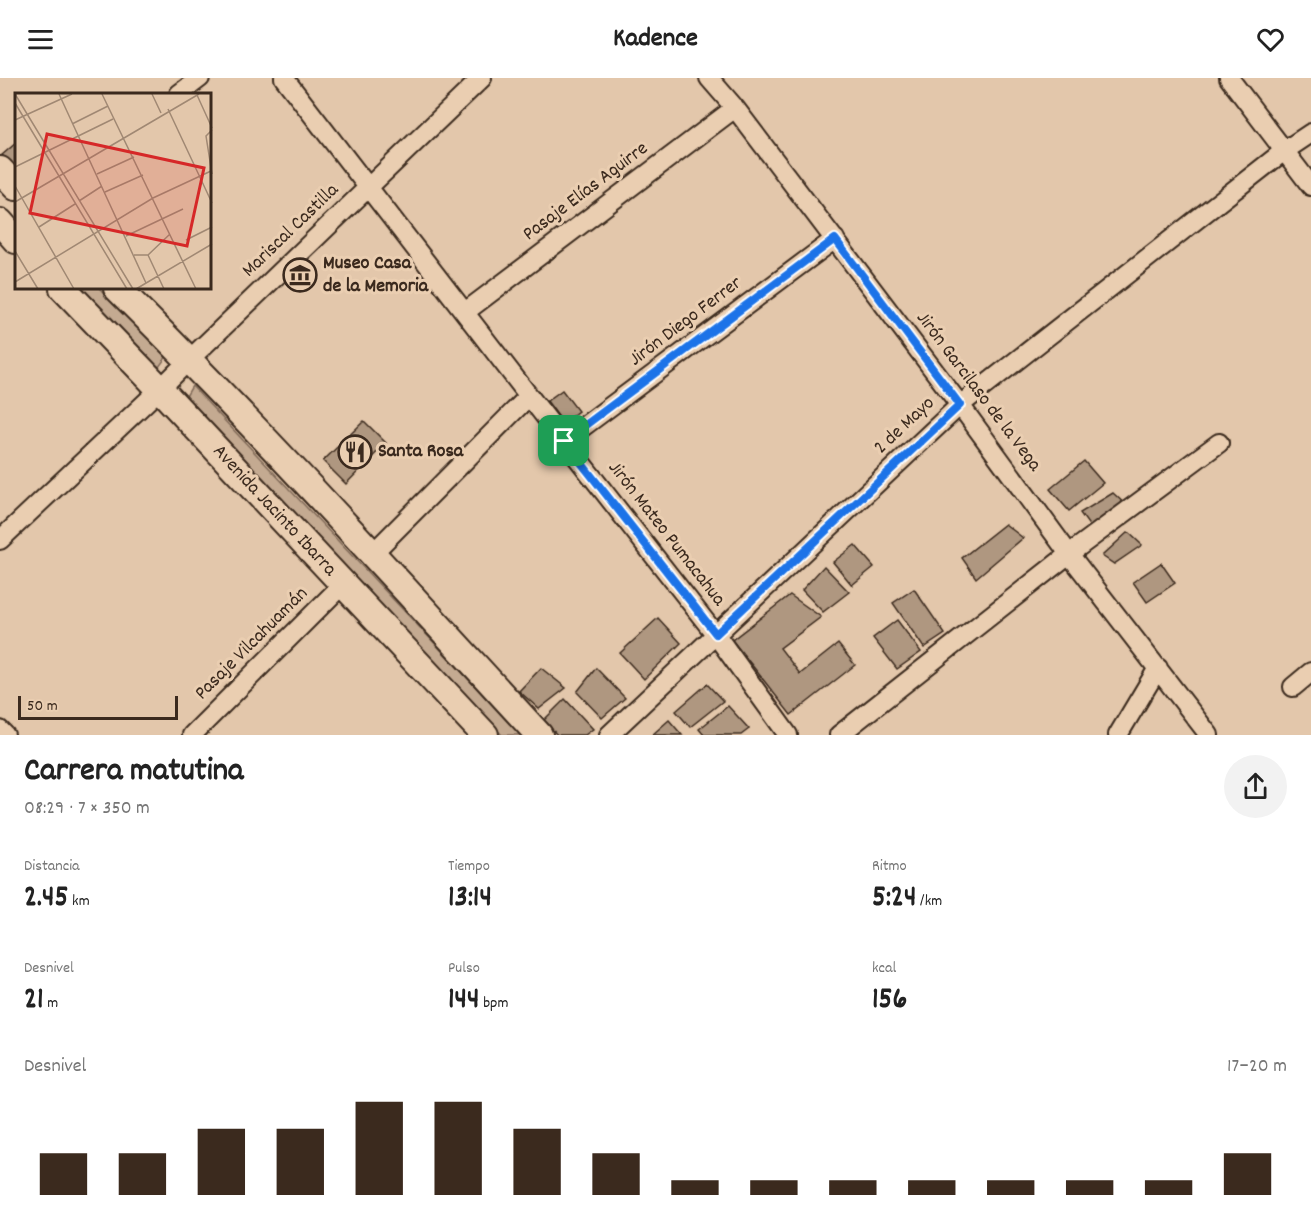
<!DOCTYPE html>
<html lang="es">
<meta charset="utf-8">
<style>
body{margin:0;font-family:Dekko,sans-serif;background:#f2f2f2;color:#222;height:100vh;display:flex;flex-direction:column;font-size:22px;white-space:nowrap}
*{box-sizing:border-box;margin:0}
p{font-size:20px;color:#767676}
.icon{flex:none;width:33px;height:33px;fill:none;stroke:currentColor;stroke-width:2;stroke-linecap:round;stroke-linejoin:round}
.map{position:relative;height:657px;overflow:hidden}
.panel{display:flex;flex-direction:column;background:#fff;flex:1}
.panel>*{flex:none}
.scale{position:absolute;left:18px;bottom:15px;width:160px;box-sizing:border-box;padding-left:6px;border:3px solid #3b2a1e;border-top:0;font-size:16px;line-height:21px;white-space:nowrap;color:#3b2a1e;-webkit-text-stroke:4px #eaceb1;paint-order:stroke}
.pin{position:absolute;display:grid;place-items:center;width:51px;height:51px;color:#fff;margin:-26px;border-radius:12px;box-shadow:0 3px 9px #0006}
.round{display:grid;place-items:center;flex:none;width:63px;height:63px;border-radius:32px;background:#f2f2f2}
.summary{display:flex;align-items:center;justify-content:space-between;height:102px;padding:0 24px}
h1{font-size:33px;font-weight:700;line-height:45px}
.figures{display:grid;grid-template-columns:repeat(3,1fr);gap:9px;height:102px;padding:6px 24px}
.figures div{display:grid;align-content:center}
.figures b{font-size:30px;font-weight:700}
.figures small{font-size:16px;font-weight:400}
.figures p{font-size:16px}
.chart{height:168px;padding:12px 24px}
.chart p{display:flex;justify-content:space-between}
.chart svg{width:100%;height:108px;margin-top:6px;stroke:#3b2a1e;stroke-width:6}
header{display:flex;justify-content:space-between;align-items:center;height:78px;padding:0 24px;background:#fff;font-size:27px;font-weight:700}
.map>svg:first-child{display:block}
</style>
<header><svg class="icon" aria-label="menu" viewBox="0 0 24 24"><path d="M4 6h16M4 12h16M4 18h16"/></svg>Kadence<svg class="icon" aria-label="heart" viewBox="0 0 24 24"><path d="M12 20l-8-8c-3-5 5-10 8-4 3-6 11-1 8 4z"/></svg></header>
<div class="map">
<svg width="1311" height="657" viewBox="0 0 1311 657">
<rect width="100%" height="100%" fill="#e3c7ab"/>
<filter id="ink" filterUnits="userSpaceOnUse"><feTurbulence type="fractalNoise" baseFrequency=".0167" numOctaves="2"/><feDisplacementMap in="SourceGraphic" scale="12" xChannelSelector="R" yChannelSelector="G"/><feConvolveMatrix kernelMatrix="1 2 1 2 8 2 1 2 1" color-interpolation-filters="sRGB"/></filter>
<g filter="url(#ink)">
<path fill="#c4aa91" stroke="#806a58" stroke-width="1.5" d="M72 210H99L167 278 159 289 99 238Z
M192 308 521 657H502L357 503 182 325Z"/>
<path fill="#af9780" stroke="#3b2a1e" stroke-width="1.5" d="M16 65V94L2 77Z
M562 312 578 333 563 345 547 323Z
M364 343 386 365 346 406 323 383Z
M1084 383 1103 405 1069 433 1050 411Z
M1113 415 1128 429 1093 453 1080 435Z
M1005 446 1023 460 976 500 962 480Z
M1128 454 1142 467 1114 486 1102 478Z
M855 467 874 489 852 507 833 484Z
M1161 485 1175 505 1147 524 1133 504Z
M824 488 849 514 823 534 802 512Z
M914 511 945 556 924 570 893 525Z
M790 517 821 539 780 570 800 596 838 566 855 587 791 637 732 562Z
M658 540 681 565 644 601 620 575Z
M897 542 921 574 897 591 873 560Z
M541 590 566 610 539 631 519 613Z
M596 590 625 620 602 640 577 614Z
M707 606 723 623 690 649 676 633Z
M565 621 593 651 585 657H557L544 642Z
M728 628 749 651 741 657H704L699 651Z
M669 642 682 657H652Z"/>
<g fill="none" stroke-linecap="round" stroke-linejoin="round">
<defs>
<path id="street" d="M284 0 529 318 716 557 788 657
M709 0 735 30 960 327 1069 476 1209 657
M1229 0 1311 108
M179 16 200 0
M465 234 735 30
M564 363 835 161
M0 462 160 311 190 281 482 0
M372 476 529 318
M1293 609 1311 594
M0 652 5 657
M192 657 343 506
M609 657 960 327 1284 73 1311 55
M839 657 1069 476 1219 365
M1118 657 1158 590"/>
<path id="secondary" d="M0 92 16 109
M0 144 16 162
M63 210 160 311 485 657
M117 210C263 354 400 506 539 657"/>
</defs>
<use href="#street" stroke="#3b2a1e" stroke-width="22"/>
<use href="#secondary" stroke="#3b2a1e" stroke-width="30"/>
<use href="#street" stroke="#eaceb1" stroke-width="18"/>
<use href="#secondary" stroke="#eaceb1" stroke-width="26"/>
</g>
</g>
<g fill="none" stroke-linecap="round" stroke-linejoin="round" filter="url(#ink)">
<defs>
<path id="route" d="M835 161 960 327 716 556 564 363Z"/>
</defs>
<use href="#route" stroke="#fff" stroke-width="12"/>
<use href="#route" stroke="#1a73e8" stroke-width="8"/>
</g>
<defs>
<symbol id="museum-ring" viewBox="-11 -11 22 22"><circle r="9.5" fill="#eaceb1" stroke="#3b2a1e" stroke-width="1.5"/><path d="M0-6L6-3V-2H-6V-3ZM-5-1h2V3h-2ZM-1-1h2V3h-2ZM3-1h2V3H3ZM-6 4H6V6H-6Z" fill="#3b2a1e"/></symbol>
<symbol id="restaurant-ring" viewBox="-11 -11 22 22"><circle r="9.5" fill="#eaceb1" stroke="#3b2a1e" stroke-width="1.5"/><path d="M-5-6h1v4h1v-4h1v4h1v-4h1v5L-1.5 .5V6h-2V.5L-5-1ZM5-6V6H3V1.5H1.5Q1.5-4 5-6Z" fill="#3b2a1e"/></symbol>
</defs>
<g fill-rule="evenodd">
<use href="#museum-ring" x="281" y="178" width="38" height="38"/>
<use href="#restaurant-ring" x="336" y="355" width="38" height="38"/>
</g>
<g text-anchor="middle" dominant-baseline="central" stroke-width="6" stroke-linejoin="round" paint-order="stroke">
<g font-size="20" fill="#3b2a1e" stroke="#eaceb1">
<text transform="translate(586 114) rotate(-37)">Pasaje Elías Aguirre</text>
<text transform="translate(291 153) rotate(-44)">Mariscal Castilla</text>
<text transform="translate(686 244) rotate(-37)">Jirón Diego Ferrer</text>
<text transform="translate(978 314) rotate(53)">Jirón Garcilaso de la Vega</text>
<text transform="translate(905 348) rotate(-43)">2 de Mayo</text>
<text transform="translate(274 433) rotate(47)">Avenida Jacinto Ibarra</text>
<text transform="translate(666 456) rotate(52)">Jirón Mateo Pumacahua</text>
<text transform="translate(252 566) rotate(-45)">Pasaje Vilcahuamán</text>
</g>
<g font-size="20" font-weight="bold" fill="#3b2a1e" stroke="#eaceb1" text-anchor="start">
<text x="323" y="186">Museo Casa<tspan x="323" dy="23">de la Memoria</tspan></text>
<text x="378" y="374">Santa Rosa</text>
</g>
</g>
<g transform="translate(15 15)">
<rect width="196" height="196" fill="#e3c7ab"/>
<path fill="none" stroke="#a08873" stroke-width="1.5" d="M0 1 118 196M44 1 131 190M87 1 181 196M137 1 146 20M182 2 197 35M0 10 112 196M153 16 197 110M0 27 57 1M57 31 93 13M197 37 191 43 197 81M0 74 98 26M82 81 119 64M0 93 59 196M90 99 128 82M64 108 87 93M0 109 184 1M24 134 60 111M111 143 168 116M171 147 197 134M0 158 23 196M119 162H133L155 141M133 162 149 196M0 189 138 105 196 78M121 196 197 151"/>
<path fill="#d62828" fill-opacity="0.15" stroke="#d62828" stroke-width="3" d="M32 41 189 75 172 153 15 120Z"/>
<rect width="196" height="196" fill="none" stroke="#3b2a1e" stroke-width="3"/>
</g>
</svg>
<div class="scale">50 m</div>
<div class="pin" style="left:564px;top:363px;background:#1e9e55"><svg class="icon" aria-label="arrive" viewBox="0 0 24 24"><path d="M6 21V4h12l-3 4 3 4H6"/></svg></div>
</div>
<section class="panel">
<div class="summary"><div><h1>Carrera matutina</h1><p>08:29 · 7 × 350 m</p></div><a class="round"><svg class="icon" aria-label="share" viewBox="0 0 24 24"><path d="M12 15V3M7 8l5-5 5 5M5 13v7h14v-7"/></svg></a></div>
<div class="figures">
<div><p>Distancia</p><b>2.45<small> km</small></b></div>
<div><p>Tiempo</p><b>13:14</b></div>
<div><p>Ritmo</p><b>5:24<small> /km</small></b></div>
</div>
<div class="figures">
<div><p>Desnivel</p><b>21<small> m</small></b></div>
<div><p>Pulso</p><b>144<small> bpm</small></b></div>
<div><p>kcal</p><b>156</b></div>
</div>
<div class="chart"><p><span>Desnivel</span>17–20 m</p>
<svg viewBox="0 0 160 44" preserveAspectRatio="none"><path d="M5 44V27M15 44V27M25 44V17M35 44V17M45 44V6M55 44V6M65 44V17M75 44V27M85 44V38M95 44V38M105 44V38M115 44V38M125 44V38M135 44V38M145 44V38M155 44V27"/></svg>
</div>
</section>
